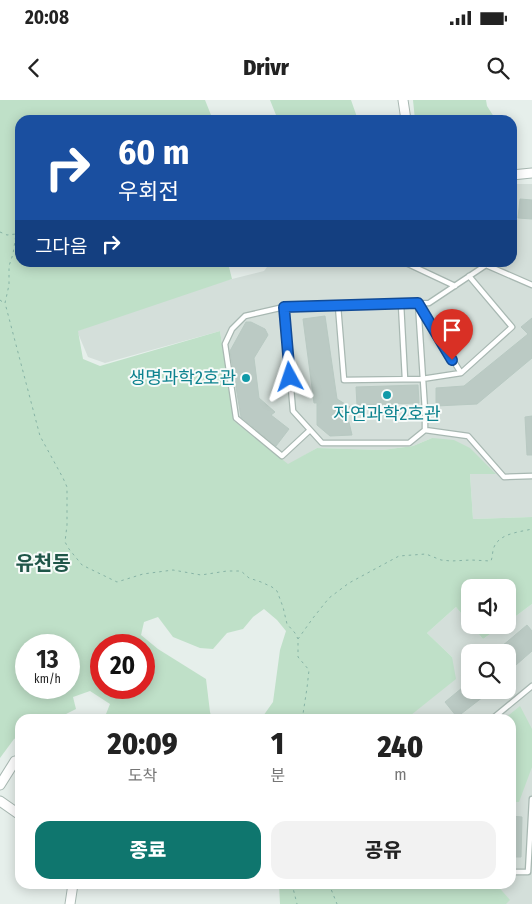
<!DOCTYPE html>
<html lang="ko">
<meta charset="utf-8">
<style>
:root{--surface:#fff;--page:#f2f2f2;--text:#222;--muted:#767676;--accent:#0f766e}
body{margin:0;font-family:"Fira Sans Condensed","Noto Sans KR",sans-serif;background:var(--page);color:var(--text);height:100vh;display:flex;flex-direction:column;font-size:19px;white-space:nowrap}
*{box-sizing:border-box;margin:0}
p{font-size:16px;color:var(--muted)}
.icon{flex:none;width:28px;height:28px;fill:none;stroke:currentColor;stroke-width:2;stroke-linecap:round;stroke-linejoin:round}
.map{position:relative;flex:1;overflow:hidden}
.drawer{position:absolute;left:15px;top:614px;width:501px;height:175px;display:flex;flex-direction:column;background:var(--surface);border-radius:15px;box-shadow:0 2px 12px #0003}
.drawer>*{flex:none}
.top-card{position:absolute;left:15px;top:15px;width:502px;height:152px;border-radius:15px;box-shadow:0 2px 12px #0003;background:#1a4fa0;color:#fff;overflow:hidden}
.buttons{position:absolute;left:461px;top:479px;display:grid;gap:10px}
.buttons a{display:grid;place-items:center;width:55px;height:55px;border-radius:10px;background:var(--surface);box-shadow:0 2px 12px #0003;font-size:25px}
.speed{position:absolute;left:15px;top:534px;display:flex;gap:10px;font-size:25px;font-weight:700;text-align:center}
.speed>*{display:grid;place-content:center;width:65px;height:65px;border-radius:50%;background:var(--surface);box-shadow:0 2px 12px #0003;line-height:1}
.speed small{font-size:12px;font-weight:400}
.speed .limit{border:8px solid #d22;background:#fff;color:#111}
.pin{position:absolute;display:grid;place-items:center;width:42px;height:42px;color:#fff;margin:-51px -21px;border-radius:50% 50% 50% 0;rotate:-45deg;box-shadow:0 0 5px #0007}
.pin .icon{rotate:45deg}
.me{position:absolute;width:55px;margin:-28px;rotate:355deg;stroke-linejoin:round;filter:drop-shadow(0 0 4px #0008)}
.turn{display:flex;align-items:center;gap:18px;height:105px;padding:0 20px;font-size:22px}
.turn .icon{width:65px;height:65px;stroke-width:2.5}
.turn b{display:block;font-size:35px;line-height:42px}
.then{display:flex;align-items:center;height:48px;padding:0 20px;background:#0003;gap:10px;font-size:19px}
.eta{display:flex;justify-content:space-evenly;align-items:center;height:85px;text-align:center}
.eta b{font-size:30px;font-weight:800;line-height:35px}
.button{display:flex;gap:10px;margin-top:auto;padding:10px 20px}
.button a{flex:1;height:58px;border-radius:15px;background:var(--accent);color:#fff;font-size:20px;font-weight:800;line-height:58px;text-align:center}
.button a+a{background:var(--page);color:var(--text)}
.status{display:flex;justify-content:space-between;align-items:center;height:35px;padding:0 25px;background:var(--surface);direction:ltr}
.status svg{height:14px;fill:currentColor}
header{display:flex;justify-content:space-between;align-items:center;height:65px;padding:0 20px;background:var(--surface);font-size:22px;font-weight:800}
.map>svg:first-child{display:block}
.built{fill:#d4dfda;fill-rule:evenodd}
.green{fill:#bfe0c8;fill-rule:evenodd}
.building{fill:#bbcac4;stroke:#b8c9c2}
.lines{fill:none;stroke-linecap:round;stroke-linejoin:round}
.lane-casing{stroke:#a8b8b2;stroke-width:7}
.street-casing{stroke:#a8b8b2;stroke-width:11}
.path{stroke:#86b3a5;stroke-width:1;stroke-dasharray:2.5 4;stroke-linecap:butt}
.lane{stroke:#fff;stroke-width:4.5}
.street{stroke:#fff;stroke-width:9}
.route-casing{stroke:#114b97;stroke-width:12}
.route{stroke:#1a73e8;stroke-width:9}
.culture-dot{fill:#0f9aa8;stroke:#f7fbf9;stroke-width:2}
.labels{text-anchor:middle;stroke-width:4;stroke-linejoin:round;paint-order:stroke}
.culture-label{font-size:18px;fill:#0d838f;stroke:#f7fbf9;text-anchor:end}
.quarter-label{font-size:20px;font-weight:bold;fill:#1f5548;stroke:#f7fbf9}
</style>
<div class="status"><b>20:08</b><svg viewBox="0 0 49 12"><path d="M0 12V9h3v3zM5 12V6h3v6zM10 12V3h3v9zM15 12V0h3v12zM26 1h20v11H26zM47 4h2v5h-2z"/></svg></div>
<header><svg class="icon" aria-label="back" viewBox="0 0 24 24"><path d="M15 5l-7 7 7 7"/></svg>Drivr<svg class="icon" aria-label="search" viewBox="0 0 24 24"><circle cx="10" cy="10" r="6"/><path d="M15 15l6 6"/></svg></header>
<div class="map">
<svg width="532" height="804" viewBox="0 0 532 804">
<rect width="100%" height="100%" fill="#e6efeb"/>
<path class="built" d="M513,84H532V417L473,419L470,374H495L432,338L413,346L382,350L317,348L288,365L234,321L220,231L105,263L88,257L77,231L192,189L264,171L270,163L512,162Z
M532,504V804H412L416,784H511V619H405L452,557L427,533L456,507L483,539L503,525H508V522ZM470,552H508V590H470Z"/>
<path class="green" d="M0,0H205L213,20H20V162L228,163L232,179L78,231L83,259L100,266L220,231L234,321L288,364L317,348L382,350L413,346L432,338L454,340L470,348L496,374H470L473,419L532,417V504L508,522V488H470V524L456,507L427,533L452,557L456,579L406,619H261L273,602L280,550L286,531L277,520L264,509L253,517L243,529L227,533L213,549L200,548L173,537L158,517L144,522L141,535L158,549L206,579L210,612L212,619H104L110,604L90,591L73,597L76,609L56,619H20V636L14,639L0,658ZM26,545H69V588H26ZM101,545H144V588H101Z
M270,0H351L358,20H278Z
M413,0H486L487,6L496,20H415Z
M471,525H503L483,539Z
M520,606L532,629V667L519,702H511V619H504Z
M279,784H496L510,800L506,804H280Z"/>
<path class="building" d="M520,99L532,100V119L518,118Z
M325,216L337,299L350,307L347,314L352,335L330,336L317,325V303H314L303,219Z
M532,218V258L477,304L436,306V288L464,286L528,234L521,227Z
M246,222H251L265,229L268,235L254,258L259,298L275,312L271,315L289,329L276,346L241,317L230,251Z
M418,285L419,303L357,305L356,287Z
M532,316V355H527L525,317Z
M527,525L532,531V551L508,572V552H495Z
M470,568V590H492L457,617L445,602L468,583L461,575Z
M511,716L522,717L521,757H511Z"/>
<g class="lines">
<g class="lane-casing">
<path id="lane" d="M404,162L455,186
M418,203L425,310V330L409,343H322L293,311L284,207L429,203L486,165L532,185
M401,204L405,279
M418,204L461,273
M338,206L344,280L422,279L461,273L512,227L469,176
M284,207L245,216L232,229L225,244L236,318L282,356L310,330
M425,330L468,336L504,377L532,376
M492,619L532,586
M511,772H528L532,699"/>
</g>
<g class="street-casing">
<path id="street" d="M403,0L406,20
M512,75L532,73
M0,685L15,661
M0,701L20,715
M70,804L73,784"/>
</g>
<path class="path" d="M0,132L7,135L16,134L13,154L9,166V185L5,203L40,336L63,378L67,387V425L65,442L69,449L82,465L117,482L143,474L173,470L201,475L227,471H241L249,478L261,482L272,487L277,491L283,507L287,524L295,533L298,539
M0,200L4,203
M304,619L303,614L307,588L309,570L298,557V539L313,518L329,498L349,483L399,456L426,454L441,460L451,461L471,460L491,461C493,456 492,450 495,445C502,433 520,432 532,429
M294,784L293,788L297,804
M329,784L337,804"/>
<use href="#lane" class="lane"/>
<use href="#street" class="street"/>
</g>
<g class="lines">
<g class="route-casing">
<path id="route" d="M290,277L284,207L418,203L452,260"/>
</g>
<use href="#route" class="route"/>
</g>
<g class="culture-dot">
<circle cx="246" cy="278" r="5"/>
<circle cx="387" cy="295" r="5"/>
</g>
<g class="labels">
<g class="culture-label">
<text x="236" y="284">생명과학2호관</text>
<text x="387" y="320" text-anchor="middle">자연과학2호관</text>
</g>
<g class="quarter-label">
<text x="43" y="470">유천동</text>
</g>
</g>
</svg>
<div class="buttons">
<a><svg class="icon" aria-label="sound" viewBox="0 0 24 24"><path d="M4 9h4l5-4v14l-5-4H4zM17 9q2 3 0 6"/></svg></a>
<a><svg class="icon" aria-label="search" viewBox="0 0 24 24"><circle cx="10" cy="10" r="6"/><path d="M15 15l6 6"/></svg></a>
</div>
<div class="speed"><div>13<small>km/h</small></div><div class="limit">20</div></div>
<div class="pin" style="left:452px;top:260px;background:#d93025"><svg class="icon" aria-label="arrive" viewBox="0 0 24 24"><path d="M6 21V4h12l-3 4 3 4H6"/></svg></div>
<svg class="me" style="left:290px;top:277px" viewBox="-20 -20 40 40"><path d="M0-17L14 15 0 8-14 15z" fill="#1a73e8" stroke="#fff" stroke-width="4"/></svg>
<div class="top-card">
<div class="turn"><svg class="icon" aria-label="right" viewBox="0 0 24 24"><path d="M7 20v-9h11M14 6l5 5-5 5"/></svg><div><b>60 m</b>우회전</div></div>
<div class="then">그다음<svg class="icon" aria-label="right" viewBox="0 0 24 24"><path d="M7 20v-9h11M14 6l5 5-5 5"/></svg></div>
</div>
<section class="drawer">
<div class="eta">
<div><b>20:09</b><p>도착</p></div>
<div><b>1</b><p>분</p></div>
<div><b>240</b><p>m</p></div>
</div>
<div class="button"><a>종료</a><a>공유</a></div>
</section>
</div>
